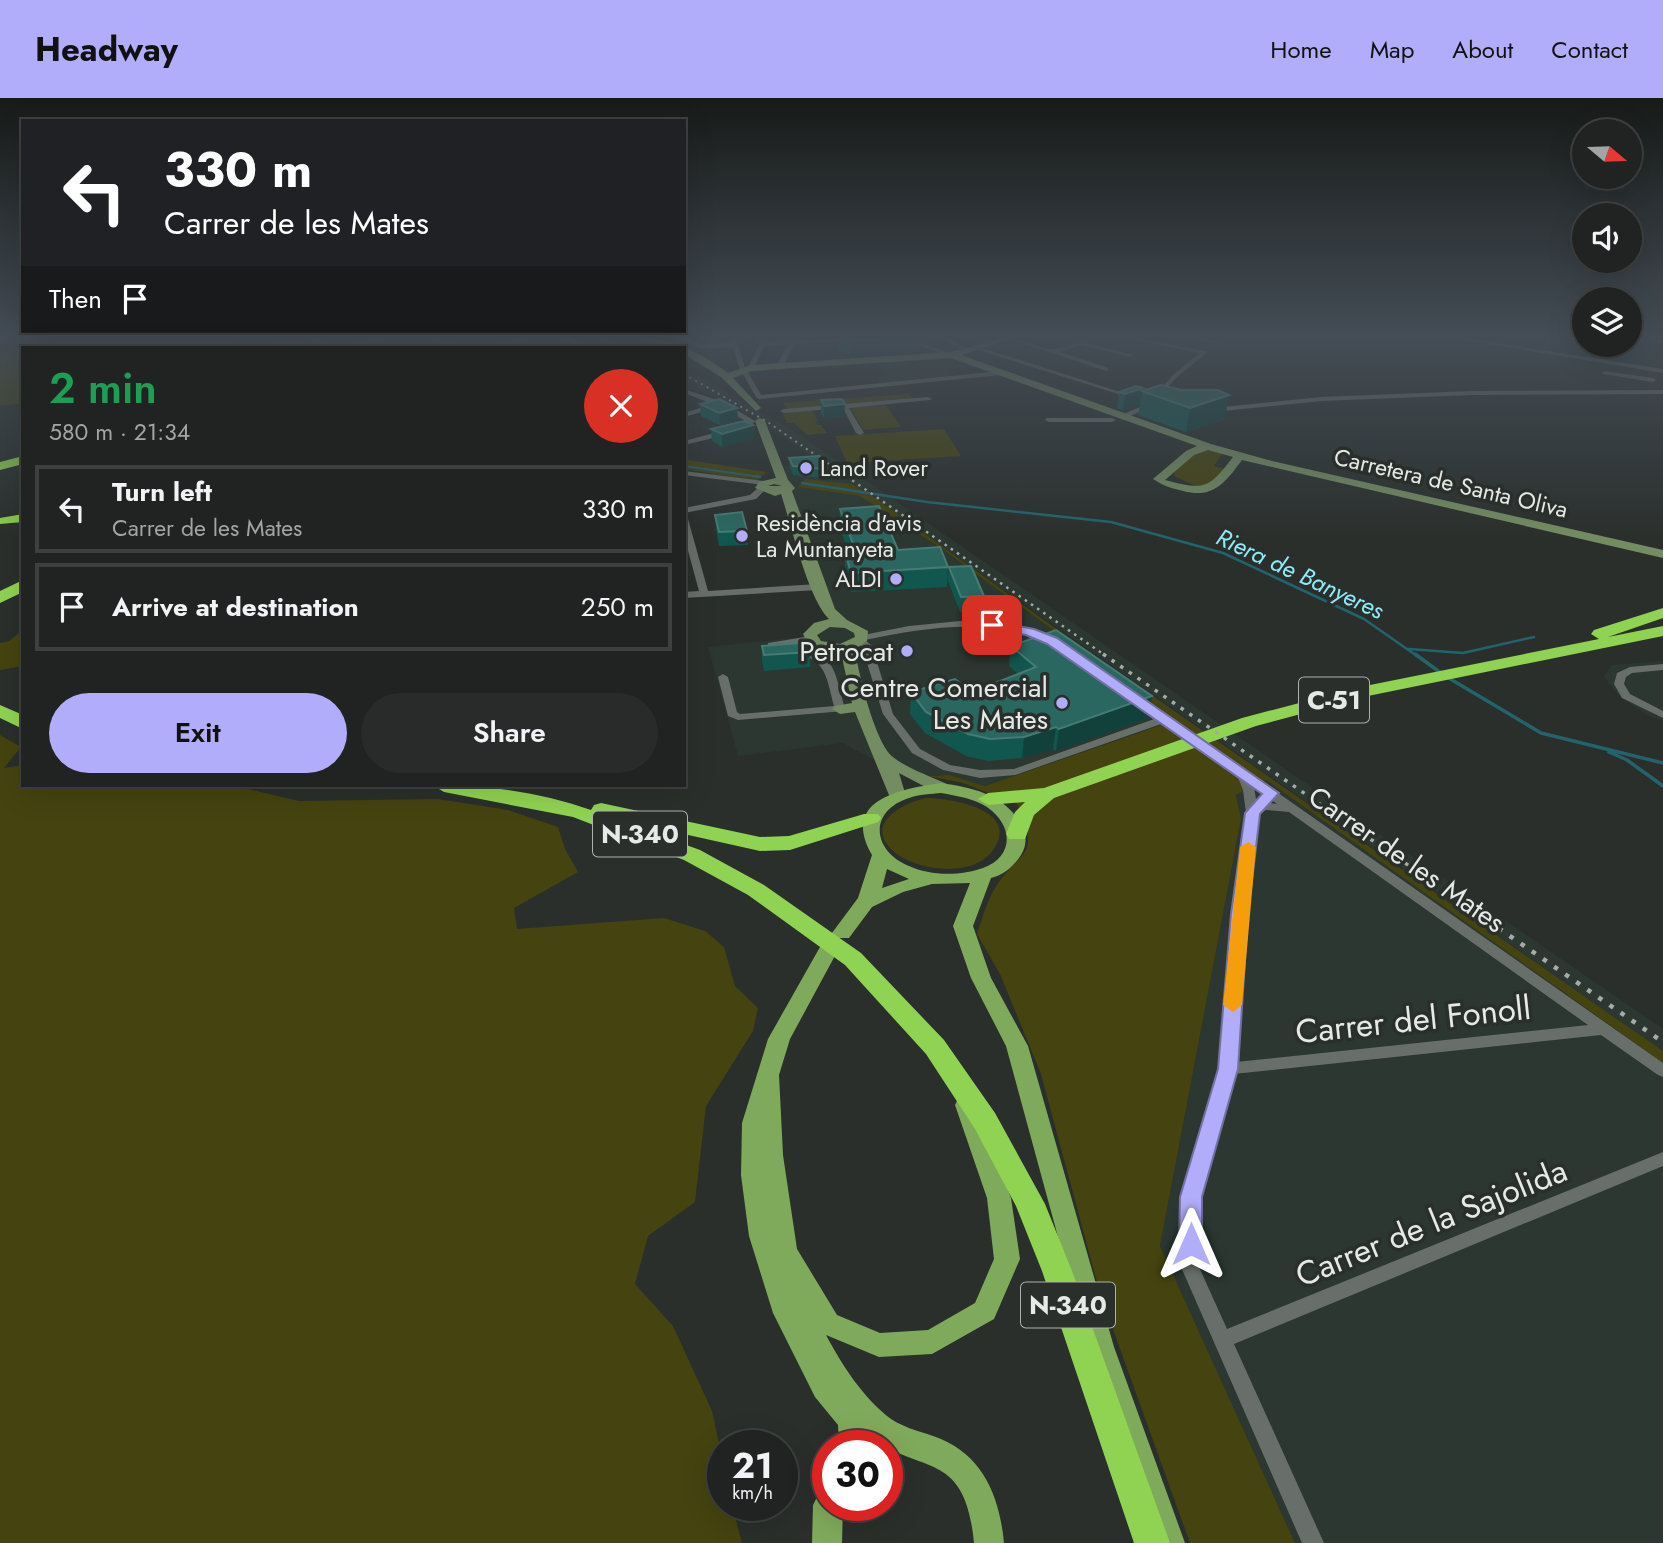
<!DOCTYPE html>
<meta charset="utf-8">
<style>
:root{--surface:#202321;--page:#282b2a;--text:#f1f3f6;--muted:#a2a4a5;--line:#3d403f;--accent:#b2adfa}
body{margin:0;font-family:Jost,sans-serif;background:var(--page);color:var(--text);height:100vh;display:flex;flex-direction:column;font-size:26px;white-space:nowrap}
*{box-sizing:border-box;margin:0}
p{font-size:23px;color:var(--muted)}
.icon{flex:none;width:38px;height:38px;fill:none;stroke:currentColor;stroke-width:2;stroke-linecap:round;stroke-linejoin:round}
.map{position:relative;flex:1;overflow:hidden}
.details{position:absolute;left:21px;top:248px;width:665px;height:441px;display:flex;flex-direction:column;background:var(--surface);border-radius:0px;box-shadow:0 7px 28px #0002,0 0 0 2px var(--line)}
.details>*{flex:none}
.hud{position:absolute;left:21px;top:21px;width:665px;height:214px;border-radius:0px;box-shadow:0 7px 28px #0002,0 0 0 2px var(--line);background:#202124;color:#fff;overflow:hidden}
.needle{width:46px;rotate:109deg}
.buttons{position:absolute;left:1572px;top:21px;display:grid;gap:14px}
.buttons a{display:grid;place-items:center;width:70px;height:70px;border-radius:50%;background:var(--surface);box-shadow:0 7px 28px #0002,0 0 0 2px var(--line);font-size:35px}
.speed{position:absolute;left:707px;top:1332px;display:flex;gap:14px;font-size:35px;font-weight:700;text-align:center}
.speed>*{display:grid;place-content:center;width:91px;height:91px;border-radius:50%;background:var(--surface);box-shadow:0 7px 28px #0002,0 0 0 2px var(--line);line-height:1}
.speed small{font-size:18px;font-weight:400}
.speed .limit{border:10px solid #d22;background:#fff;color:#111}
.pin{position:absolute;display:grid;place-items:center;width:60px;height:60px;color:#fff;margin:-30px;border-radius:14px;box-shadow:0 4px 10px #0006}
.me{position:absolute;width:77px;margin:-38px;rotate:0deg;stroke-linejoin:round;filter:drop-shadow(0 0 5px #0008)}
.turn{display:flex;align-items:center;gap:24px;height:147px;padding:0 28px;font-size:32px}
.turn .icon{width:91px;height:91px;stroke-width:2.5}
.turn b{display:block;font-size:49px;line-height:60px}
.then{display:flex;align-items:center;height:66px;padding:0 28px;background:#0003;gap:14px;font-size:26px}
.round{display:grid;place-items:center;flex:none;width:74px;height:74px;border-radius:37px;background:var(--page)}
.head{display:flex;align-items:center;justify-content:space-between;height:119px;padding:0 28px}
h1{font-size:42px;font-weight:600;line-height:52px;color:#1e9e55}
.button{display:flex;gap:14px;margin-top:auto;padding:14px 28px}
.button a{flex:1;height:80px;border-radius:42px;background:var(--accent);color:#111;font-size:28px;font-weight:600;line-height:80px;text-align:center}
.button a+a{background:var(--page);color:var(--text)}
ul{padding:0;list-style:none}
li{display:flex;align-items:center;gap:21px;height:88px;margin:0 14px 10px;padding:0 14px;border:4px solid var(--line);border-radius:0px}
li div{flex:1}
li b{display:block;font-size:26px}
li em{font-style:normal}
header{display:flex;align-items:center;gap:42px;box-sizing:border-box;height:98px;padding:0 35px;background:var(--accent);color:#111}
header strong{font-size:33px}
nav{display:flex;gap:38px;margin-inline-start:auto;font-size:24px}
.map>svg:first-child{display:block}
.built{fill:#2b3730}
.green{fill:#45430f}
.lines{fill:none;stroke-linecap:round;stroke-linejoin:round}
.stream-far2{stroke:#23636d;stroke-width:2}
.stream-far1{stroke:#23636d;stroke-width:2.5}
.stream{stroke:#23636d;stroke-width:3.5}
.street{fill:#686e6a;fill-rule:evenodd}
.secondary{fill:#748c62;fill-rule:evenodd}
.primary{fill:#80aa5b;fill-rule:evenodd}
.highway{fill:#90d251;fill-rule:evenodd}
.rail-far3{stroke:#a6aaa8;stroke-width:2;stroke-dasharray:2 4.5;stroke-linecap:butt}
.rail-far2{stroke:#a6aaa8;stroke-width:2.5;stroke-dasharray:2.5 5;stroke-linecap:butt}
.rail-far1{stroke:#a6aaa8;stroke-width:3.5;stroke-dasharray:3.5 7;stroke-linecap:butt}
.rail{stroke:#a6aaa8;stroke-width:4.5;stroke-dasharray:4.5 9;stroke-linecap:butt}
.wall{fill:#12574f}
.shaded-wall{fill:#12403a}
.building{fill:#296760;stroke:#467b75;stroke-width:2}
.route{fill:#b2adfa;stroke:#7470a2;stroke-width:2}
.slow{fill:#f59e0b}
.poi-dot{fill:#b2adfa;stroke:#2a2f2c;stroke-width:2.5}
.labels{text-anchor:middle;stroke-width:7;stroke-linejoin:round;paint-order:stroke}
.far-poi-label{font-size:23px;fill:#e5e9e7;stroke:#2a2f2c;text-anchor:start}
.far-street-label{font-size:23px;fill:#e5e9e7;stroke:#2a2f2c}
.far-water-label{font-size:24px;font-style:italic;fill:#8feaf9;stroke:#2a2f2c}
.shield{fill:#2a2f2c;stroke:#adb1af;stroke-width:2}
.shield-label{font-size:26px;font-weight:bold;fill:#e5e9e7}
.poi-label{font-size:28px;fill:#e5e9e7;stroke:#2a2f2c;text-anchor:end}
.street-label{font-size:28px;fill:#e5e9e7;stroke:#2a2f2c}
.near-street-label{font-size:33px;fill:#e5e9e7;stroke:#2a2f2c}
</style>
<header>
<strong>Headway</strong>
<nav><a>Home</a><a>Map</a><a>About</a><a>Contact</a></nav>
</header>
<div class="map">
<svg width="1663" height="1445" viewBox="0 0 1663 1445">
<rect width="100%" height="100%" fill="#2a2f2c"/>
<path class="built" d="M952,257L977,269L948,271L957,279L881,286L875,279L885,277L877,265Z
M684,273L703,280L806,341L1663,931V953L852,386L799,389L859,398L866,402L942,451L1176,622L985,688L950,677L904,679L843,645L738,658L708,549L802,539L834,518L790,401L784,368L822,365L754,319L721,301L684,289Z
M1663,563V623L1648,618L1618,597L1604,579L1611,567Z
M1266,682L1663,965V1445H1295L1160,1148L1241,721L1236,697Z"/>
<path class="green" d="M245,240L224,250H23V305L0,308V241L3,240Z
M265,240H309L324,250H274Z
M909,296L914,301L788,312L783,305Z
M886,307L901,329L863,332L850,309Z
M812,312L818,323H815L817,327H821L827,335L807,337L794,325H787L782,314Z
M944,331L961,358L847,365L835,338Z
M1207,351L1222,356L1214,368L1225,371L1213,388L1198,389L1174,378L1175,371L1197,354Z
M684,362H688L767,374L756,383L684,371Z
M805,381L852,386L875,400L1051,527L1663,953V965L1266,682L1236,697L1241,721L1160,1148L1295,1445H1190L1100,1195L1041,976L1000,876L977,836C982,821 987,803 995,790C1021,749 1042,761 1017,706L963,685L928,678L950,677L985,688L1176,622L942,451L866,402L859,398L798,389Z
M23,532V568L0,572V545L9,543Z
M0,637L21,649L4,670L23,667V688H234L299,703L438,701L508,712L558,729L565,751L578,774L514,810L517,831L664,820L705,833L724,849L735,888L758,910L753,933L706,1008L695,1104L648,1138L635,1186L673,1228L712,1313L723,1363V1407H732L742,1445H0Z
M926,700C950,700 1018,711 995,749C978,780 921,774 897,756C861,729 899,706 926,700Z"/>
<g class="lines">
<path class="stream-far2" d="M274,240L282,250
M684,368L760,379"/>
<path class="stream-far1" d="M756,378L760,379
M802,385L927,404L1111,424L1223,455L1364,521L1417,558
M1409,551L1463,555L1534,539"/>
<path class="stream" d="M1415,556L1441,575
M1447,579L1541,635L1663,665
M1609,654L1627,662L1663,688"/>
<path class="street" d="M309,240H316L329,250H322Z
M375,240H386L345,250H335Z
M429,240H437L460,250H452Z
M520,240H529L497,250H488Z
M562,240H570L590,250H582Z
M677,240H685L702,246L731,245L730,240H736L745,269L761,297L1001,273L1004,275L1001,277L759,301L756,299L739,269L733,249L701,250Z
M754,240H760L764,244L790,242L791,240H797L796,242L864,240L861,242L794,246L783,268L780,270L777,268L788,246L764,248L754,270L751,272L748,270L759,246Z
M898,240H907L955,257L950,258Z
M940,240H948L970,252L965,253Z
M1007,240C1023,240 1041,253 1055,251C1070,250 1083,240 1098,240L1087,245L1133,257L1130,259L1081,247L1060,254L1108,270L1109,271L1106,273Z
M1127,240H1139L1208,254L1177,279L1157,301L1154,299L1173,277L1200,255Z
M1189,240H1203L1220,244L1217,246Z
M1452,240H1466L1663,271V275Z
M975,249H979L1136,299L1131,300L975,251Z
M1605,273L1653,280L1656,282L1653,284L1603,276L1602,275Z
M684,291L723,304L755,323L747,332L684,347V343L741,328L746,323L719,309L684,319V315L713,306L684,295Z
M1663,292V296L1472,297L1321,303L1213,314L1209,312L1213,310L1321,299L1472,293Z
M928,299L932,301L930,302L849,310L864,335L860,337L856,335L843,310L784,315L780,313L784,311Z
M1150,305L1157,307L1125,320L1118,318Z
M1046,320H1112L1116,322L1112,324H1049L1045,322Z
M684,373L765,383L769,385L765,387L684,377Z
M759,389L766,391L756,401L684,415V410L750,397Z
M684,419L688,421L708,493L818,486L823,489L818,492L684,500V494L699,493L684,438Z
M960,523C991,524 1033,524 1059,544L1054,547C1040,543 1027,537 1012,533C964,523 913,532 865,542L872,548L893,616L920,651L950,667L980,672L1014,671L1157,620L1134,602L1135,600H1143L1663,965V979L1658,977L1601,937L1234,976L1199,1099V1169L1227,1231L1663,1054V1068L1234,1246L1324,1445H1302L1181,1169L1183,1099L1220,971L1233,816L1246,715L1243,692L1237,677L1164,625L1015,677L980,680L943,672L912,655L883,616L862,549L855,543L858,538L909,528ZM1254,689L1277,706L1264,704L1257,707ZM1266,712L1289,714L1588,927L1236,964L1247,816L1258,717Z
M811,538L816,541L815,543L778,550C832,549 833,563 845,611L844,613L738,622L728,618L718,579L723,576L728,579L737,614L740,616L834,608C826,578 826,557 789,556C781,556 774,557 768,553V545Z
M1663,566V572L1632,575L1626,579L1624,586L1630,596L1663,613V620L1622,600L1614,586L1617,575L1630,569Z"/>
<path class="secondary" d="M639,240C673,240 701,255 728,275L751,267L951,254L1001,240H1014L961,257L1211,346L1272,363L1663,452V460L1242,362C1225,385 1213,401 1183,393C1170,390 1162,387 1153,381L1186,353L1197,348L951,260L752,273L733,280L761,310L756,313L721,279L684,256V250H671ZM1208,352L1233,359C1208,392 1204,392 1165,382L1194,357Z
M760,320L765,323L788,382L795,390L792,393L835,511L847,522L868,533L867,543L855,551C858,574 875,645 893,659C908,671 930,678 947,686L949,690L947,694H935L899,675L906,698L903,702H891L855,614L840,616L832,611L835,608L852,605L841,555L810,549L803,536L814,525L829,521C808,501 791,426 781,396L775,398L755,390L759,384L776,380L755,323ZM774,386L782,388H768ZM830,529L845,530L854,535L855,539L840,546L821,543L817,537Z"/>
<path class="primary" d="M941,685C973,690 1004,696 1021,726C1027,737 1027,747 1021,757C1014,768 1004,777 991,780L973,828L991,880L1028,948L1114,1249L1185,1445H1155L1088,1249L1006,948L971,880L953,828L970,785L932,786L903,794L872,809L849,840H835L832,835L858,800L872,757C840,702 900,691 941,685ZM941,695C957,698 973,700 987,709C1013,727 1015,758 983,770C961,778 930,778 909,768C872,753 868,713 909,700C919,696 931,696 941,695ZM887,771L909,781L882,790Z
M827,847L834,849L837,854L790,941L779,977L783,1057L797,1151L837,1217L880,1235L928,1232L975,1205L994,1161L987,1100L955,1007L958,1001L966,998L974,1001L1011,1100L1020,1161L994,1221L932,1256L879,1259L826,1237C842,1267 863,1300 891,1321C906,1331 924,1334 941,1341C984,1359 1000,1401 1004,1445H974C965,1349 920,1379 867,1336V1348H839L838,1327L815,1299L773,1215L749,1138L741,1077L742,1025L768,941L820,849Z
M828,1392V1407H843L842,1445H812L813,1407L818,1397Z"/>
<path class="highway" d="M23,358V366L0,372V364Z
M23,416V424L0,426V420Z
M23,482V494L0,505V493Z
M1663,510V520L1608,539L1663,528V538L1368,598L1256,628L1054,700L1034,717L1025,741H1009L1006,736L1015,714L1025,704L988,707L978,701L988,695L1044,690L1242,620L1360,589L1599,541L1591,536L1594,532Z
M0,607L23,617V631L0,620Z
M434,688C486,686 542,695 591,712L594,707L601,705L760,739L789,738L864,716H878L881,720L878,724L790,752L760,753L612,720L700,752L764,787L861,855L944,942L995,1015L1045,1106L1072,1173L1170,1445H1134L1042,1173L1016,1108L975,1031L926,956L845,867L748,797L684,762L573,719L444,694Z"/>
<path class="rail-far3" d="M601,240L627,250
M1653,240L1663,245
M684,276L769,325L849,380"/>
<path class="rail-far2" d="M846,378L1106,558"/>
<path class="rail-far1" d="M1103,556L1434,785"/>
<path class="rail" d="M1432,784L1663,944"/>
</g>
<path class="wall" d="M838,240H919L918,253L850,258L838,251Z
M1143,290L1142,293L1225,321L1186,334L1138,317L1140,306L1123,312L1117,310L1119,294Z
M821,302L844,319L824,320L821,315Z
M700,306L737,310L738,323L720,327L701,318Z
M711,331L754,340L722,349L712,343Z
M789,360L824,371V380L793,377L790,368Z
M840,411L898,452L948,469L947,489L851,494L845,473V454H849L839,429Z
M715,417L747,433L748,447L719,448L716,431Z
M949,469L984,498L983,512L960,514L948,483Z
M762,548L810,554V569L764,573L762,563Z
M1011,548L1148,620L1056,653L1053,651L1022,660L988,663L966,658L925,635L910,616L911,594H972L1018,576L1009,568Z"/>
<path class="shaded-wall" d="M899,240H919L918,253L850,258V243Z
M1143,290L1140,306L1123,312L1125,296Z
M1229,297L1225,321L1186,334L1190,310Z
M845,306L844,319L824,320V308Z
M737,310L738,323L720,327L719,315Z
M753,327L754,340L722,349V336Z
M1152,598L1148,620L1056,653L1059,631Z
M1056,629L1053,651L1022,660L1024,639Z"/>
<path class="building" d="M844,240H899L850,243Z
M1161,287L1181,292H1218L1229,297L1190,310L1142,293Z
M1136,288L1143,290L1125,296L1119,294Z
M719,301L737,310L719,315L700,306Z
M842,301L845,306L824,308L821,302Z
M744,323L753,327L722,336L711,331Z
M820,358L824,371L793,368L789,360Z
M879,408L898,452L940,449L948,469L851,475L845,454H856L840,411Z
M742,414L747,433L719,434L715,417Z
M971,468L984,498L961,499L949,469Z
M1056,532L1152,598L1059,631L1056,629L1024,639L990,641L968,636L926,614L911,594L955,581L972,594L1036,569L1011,548Z
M801,545L808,547L810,554L764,557L762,548Z"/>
<linearGradient id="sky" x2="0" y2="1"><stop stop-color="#171a18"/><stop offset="0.54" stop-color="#444d56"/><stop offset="1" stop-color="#444d56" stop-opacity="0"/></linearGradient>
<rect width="1663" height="442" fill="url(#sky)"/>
<path class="route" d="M992,523L1034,531L1057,540L1279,695L1260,716L1248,816L1238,971L1202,1099V1146L1199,1153L1191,1156L1182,1153L1179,1146L1180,1099L1218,971L1231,816L1245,715L1262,696L1047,546L1026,537L987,530V524Z"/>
<path class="slow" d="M1248,744L1256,749L1242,907L1233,914L1223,907L1240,749Z"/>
<g class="poi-dot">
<circle cx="806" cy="370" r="7"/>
<circle cx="742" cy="438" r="7"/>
<circle cx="896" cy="481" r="7"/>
<circle cx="907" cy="553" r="7"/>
<circle cx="1062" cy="605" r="7"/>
</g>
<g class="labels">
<g class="far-poi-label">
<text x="820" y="378">Land Rover</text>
<text x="756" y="433">Residència d'avis<tspan x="756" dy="26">La Muntanyeta</tspan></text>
<text x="882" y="489" text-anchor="end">ALDI</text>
</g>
<g class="far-street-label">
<text transform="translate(1451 385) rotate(13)" y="8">Carretera de Santa Oliva</text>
</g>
<g class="far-water-label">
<text transform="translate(1300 476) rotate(25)" y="8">Riera de Banyeres</text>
</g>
<g class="shield">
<rect x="1299" y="579.5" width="70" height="45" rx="5"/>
<rect x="593" y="713.5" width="94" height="45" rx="5"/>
<rect x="1021" y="1184.5" width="94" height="45" rx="5"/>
</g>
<g class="shield-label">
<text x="1334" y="611">C-51</text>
<text x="640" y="745">N-340</text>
<text x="1068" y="1216">N-340</text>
</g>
<g class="poi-label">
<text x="893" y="563">Petrocat</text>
<text x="1048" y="599">Centre Comercial<tspan x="1048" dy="32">Les Mates</tspan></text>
</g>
<g class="street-label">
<text transform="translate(1407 761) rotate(35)" y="10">Carrer de les Mates</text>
</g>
<g class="near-street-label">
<text transform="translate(1413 921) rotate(-6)" y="12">Carrer del Fonoll</text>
<text transform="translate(1431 1124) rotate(-22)" y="12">Carrer de la Sajolida</text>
</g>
</g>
</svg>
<div class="buttons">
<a><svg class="needle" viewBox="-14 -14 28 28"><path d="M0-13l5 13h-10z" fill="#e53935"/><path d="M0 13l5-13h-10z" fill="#a2a4a5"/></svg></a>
<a><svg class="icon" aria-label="sound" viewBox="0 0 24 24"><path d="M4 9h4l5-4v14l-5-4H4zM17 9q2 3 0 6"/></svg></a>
<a><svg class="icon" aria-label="layers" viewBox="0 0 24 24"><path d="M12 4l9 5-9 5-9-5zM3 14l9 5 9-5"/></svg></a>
</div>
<div class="speed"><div>21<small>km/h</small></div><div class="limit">30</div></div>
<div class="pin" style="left:992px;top:527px;background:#d93025"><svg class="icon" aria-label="arrive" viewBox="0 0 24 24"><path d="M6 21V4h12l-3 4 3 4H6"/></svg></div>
<svg class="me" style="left:1191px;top:1146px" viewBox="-20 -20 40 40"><path d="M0-17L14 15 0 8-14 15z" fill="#b2adfa" stroke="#fff" stroke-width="4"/></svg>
<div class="hud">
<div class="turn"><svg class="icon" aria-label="left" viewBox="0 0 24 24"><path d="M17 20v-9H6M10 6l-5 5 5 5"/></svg><div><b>330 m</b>Carrer de les Mates</div></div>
<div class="then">Then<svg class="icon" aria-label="arrive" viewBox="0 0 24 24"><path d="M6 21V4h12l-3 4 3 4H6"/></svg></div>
</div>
<section class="details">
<div class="head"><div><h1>2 min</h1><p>580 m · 21:34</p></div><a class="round" style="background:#d93025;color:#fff"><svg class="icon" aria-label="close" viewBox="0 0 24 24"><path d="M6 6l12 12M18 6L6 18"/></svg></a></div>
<ul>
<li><svg class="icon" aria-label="left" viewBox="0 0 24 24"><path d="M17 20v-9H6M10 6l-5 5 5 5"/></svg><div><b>Turn left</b><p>Carrer de les Mates</p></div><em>330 m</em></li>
<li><svg class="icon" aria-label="arrive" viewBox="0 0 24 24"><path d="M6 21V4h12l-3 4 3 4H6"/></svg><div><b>Arrive at destination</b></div><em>250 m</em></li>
</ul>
<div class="button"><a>Exit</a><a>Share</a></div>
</section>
</div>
